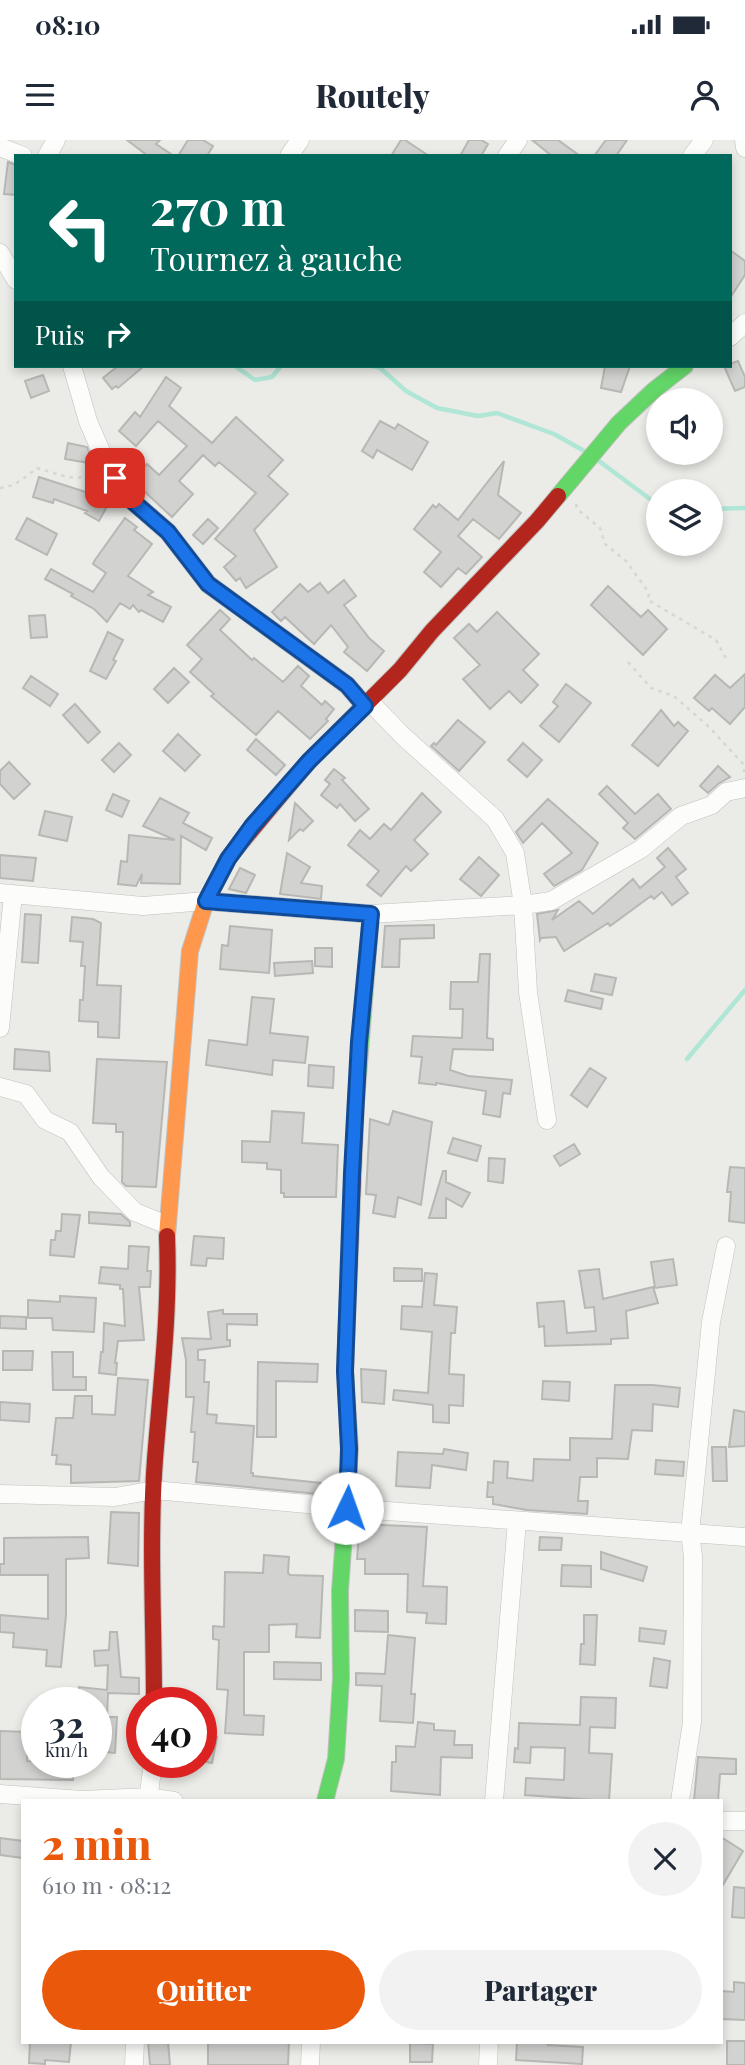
<!DOCTYPE html>
<html lang="fr">
<meta charset="utf-8">
<style>
:root{--surface:#fff;--page:#f2f2f3;--text:#1f2937;--muted:#747a83;--accent:#ea580c}
body{margin:0;font-family:"Playfair Display",serif;background:var(--page);color:var(--text);height:100vh;display:flex;flex-direction:column;font-size:26px;white-space:nowrap}
*{box-sizing:border-box;margin:0}
p{font-size:23px;color:var(--muted)}
.icon{flex:none;width:38px;height:38px;fill:none;stroke:currentColor;stroke-width:2;stroke-linecap:round;stroke-linejoin:round}
.map{position:relative;flex:1;overflow:hidden}
.panel{position:absolute;left:21px;top:1659px;width:702px;height:245px;display:flex;flex-direction:column;background:var(--surface);border-radius:0px;box-shadow:0 4px 10px #0003}
.panel>*{flex:none}
.banner{position:absolute;left:14px;top:14px;width:718px;height:214px;border-radius:0px;box-shadow:0 4px 10px #0003;background:#00695c;color:#fff;overflow:hidden}
.buttons{position:absolute;left:646px;top:248px;display:grid;gap:14px}
.buttons a{display:grid;place-items:center;width:77px;height:77px;border-radius:50%;background:var(--surface);box-shadow:0 4px 10px #0003;font-size:35px}
.speed{position:absolute;left:21px;top:1547px;display:flex;gap:14px;font-size:35px;font-weight:700;text-align:center}
.speed>*{display:grid;place-content:center;width:91px;height:91px;border-radius:50%;background:var(--surface);box-shadow:0 4px 10px #0003;line-height:1}
.speed small{font-size:18px;font-weight:400}
.speed .limit{border:10px solid #d22;background:#fff;color:#111}
.pin{position:absolute;display:grid;place-items:center;width:60px;height:60px;color:#fff;margin:-30px;border-radius:14px;box-shadow:0 4px 10px #0006}
.me{position:absolute;width:77px;margin:-38px;rotate:3deg;stroke-linejoin:round;filter:drop-shadow(0 0 5px #0008)}
.turn{display:flex;align-items:center;gap:24px;height:147px;padding:0 21px;font-size:32px}
.turn .icon{width:91px;height:91px;stroke-width:2.5}
.turn b{display:block;font-size:49px;line-height:60px}
.then{display:flex;align-items:center;height:66px;padding:0 21px;background:#0003;gap:14px;font-size:26px}
.round{display:grid;place-items:center;flex:none;width:74px;height:74px;border-radius:37px;background:var(--page)}
.overview{display:flex;align-items:center;justify-content:space-between;height:119px;padding:0 21px}
h1{font-size:42px;font-weight:800;line-height:52px;color:var(--accent)}
.button{display:flex;gap:14px;margin-top:auto;padding:14px 21px}
.button a{flex:1;height:80px;border-radius:42px;background:var(--accent);color:#fff;font-size:28px;font-weight:800;line-height:80px;text-align:center}
.button a+a{background:var(--page);color:var(--text)}
.status{display:flex;justify-content:space-between;align-items:center;height:49px;padding:0 35px;background:var(--surface);direction:ltr}
.status svg{height:19px;fill:currentColor}
header{display:flex;justify-content:space-between;align-items:center;height:91px;padding:0 21px;background:var(--surface);font-size:32px;font-weight:800}
.map>svg:first-child{display:block}
.lines{fill:none;stroke-linecap:round;stroke-linejoin:round}
.stream{stroke:#b0e6d6;stroke-width:4.5}
.building{fill:#d2d3d0;stroke:#b7b7b4;stroke-width:2}
.street-casing{stroke:#c0c0be;stroke-width:19}
.fast-casing{stroke:#c0c0be;stroke-width:18}
.slow-casing{stroke:#c0c0be;stroke-width:18}
.jam-casing{stroke:#c0c0be;stroke-width:18}
.path{stroke:#d6d6d5;stroke-width:2.5;stroke-dasharray:3.5 5;stroke-linecap:butt}
.street{stroke:#fcfcfb;stroke-width:18}
.fast{stroke:#63d668;stroke-width:16}
.slow{stroke:#ff974d;stroke-width:16}
.jam{stroke:#b3261e;stroke-width:16}
.route-casing{stroke:#114b97;stroke-width:18}
.route{stroke:#1a73e8;stroke-width:12}
</style>
<div class="status"><b>08:10</b><svg viewBox="0 0 49 12"><path d="M0 12V9h3v3zM5 12V6h3v6zM10 12V3h3v9zM15 12V0h3v12zM26 1h20v11H26zM47 4h2v5h-2z"/></svg></div>
<header><svg class="icon" aria-label="menu" viewBox="0 0 24 24"><path d="M4 6h16M4 12h16M4 18h16"/></svg>Routely<svg class="icon" aria-label="person" viewBox="0 0 24 24"><circle cx="12" cy="8" r="4"/><path d="M4 21q1-7 8-7t8 7"/></svg></header>
<div class="map">
<svg width="745" height="1925" viewBox="0 0 745 1925">
<rect width="100%" height="100%" fill="#ebebe7"/>
<g class="lines">
<path class="stream" d="M235,226L255,240L272,237L281,226
M372,226L379,227L406,251L437,268L478,276L497,273L554,294L586,312
M599,321L658,365
M710,369L745,368
M687,919L745,850"/>
</g>
<path class="building" d="M127,0H160L156,4L174,16H148Z
M188,0H203L213,6L207,16H178Z
M401,0H405L429,16H391Z
M469,0H481L488,4L481,16H460Z
M532,0H558L580,16H552Z
M606,0H627L616,16H594Z
M8,22L16,25V55L4,54Z
M730,110L745,121V135L730,158Z
M738,221L745,237V247L735,251L724,226Z
M118,226H144L118,248L116,246L112,249L103,238Z
M605,226H630L621,252L601,248Z
M43,235L49,251L31,258L25,241Z
M166,237L181,248L169,266L212,303L236,277L283,320L268,336L288,354L254,390L277,427L246,448L240,438L236,441L224,427L236,416L215,399L256,353L219,322L215,326L203,315L179,341L193,354L172,377L132,340L147,324L159,335L187,306L158,281L136,306L119,291L135,272L140,277Z
M380,281L395,289L398,284L428,302L412,330L377,310L373,318L362,311Z
M68,303L87,307L90,315L89,323L65,319Z
M504,321L498,355L521,373L499,399L473,379L458,396L482,417L466,434L458,428L441,447L424,432L441,412L414,389L433,365L436,368L439,364L458,380Z
M39,337L95,355L97,351L111,359L99,381L85,373L87,371L54,359L53,363L33,357Z
M27,378L57,394L47,415L16,399Z
M125,378L137,387L134,390L152,404L128,436L153,452L148,455L171,467L163,482L141,470L139,472L133,465L130,469L120,463L107,482L94,469L71,456L73,454L45,439L51,429L93,452L106,433L93,424L95,420Z
M208,379L218,388L203,404L193,395Z
M344,440L356,456L344,465L369,498L384,511L367,531L344,512L348,507L331,485L314,504L285,477L281,481L272,472L300,444L308,452L320,443L328,453Z
M608,446L641,477L648,470L667,489L643,515L591,465Z
M220,470L230,479L220,490L252,520L254,518L283,542L298,526L309,536L301,546L322,565L325,561L334,569L326,579L328,581L310,599L278,571L256,595L211,556L214,554L190,532L202,519L187,505Z
M497,472L539,514L523,530L538,545L521,563L509,551L490,569L463,539L480,525L454,498L469,484L477,492Z
M45,475L47,497L31,498L29,476Z
M108,492L123,500L113,520L116,521L106,539L90,531Z
M174,528L189,542L168,563L154,549Z
M745,534V567L730,584L712,568L709,571L694,558L715,535L730,548Z
M31,536L58,554L50,566L23,548Z
M566,544L591,563L559,602L540,586L558,566L553,562Z
M75,564L100,592L88,603L63,575Z
M661,570L674,586L678,582L688,591L658,626L632,605Z
M458,580L485,602L459,631L431,606L434,603L436,605Z
M178,594L200,615L185,631L163,611Z
M256,599L285,625L276,635L247,610Z
M119,603L131,615L114,632L102,620Z
M523,603L542,620L527,637L508,620Z
M9,622L30,644L14,659L0,644V631Z
M718,626L730,637L718,644L708,653L700,646Z
M334,629L345,638L342,640L369,669L355,681L340,664L337,668L321,655L330,644L325,640Z
M607,646L635,674L658,654L671,669L635,699L623,688L628,683L599,654Z
M422,653L441,672L414,700L428,714L411,731L406,726L381,756L367,745L379,731L348,705L360,690L370,699L384,684L391,690Z
M113,654L129,661L122,677L106,670Z
M160,658L189,673L183,683L212,698L206,710L181,696L180,744L141,743L142,734L136,746L118,744L121,721L127,722L129,695L175,700L143,686Z
M548,659L598,703L582,730L554,746L544,734L572,713L542,683L523,703L516,692Z
M295,663L313,681L303,691L300,689L289,700Z
M45,671L72,677L67,701L39,695Z
M668,708L686,729L676,737L688,753L672,765L662,752L654,759L651,756L610,786L608,783L564,811L556,797L541,798L540,800L537,774L558,770L552,780L579,761L593,774L633,739L640,748L665,727L657,718Z
M287,713L310,727L301,743L322,746L321,759L280,754Z
M0,715L36,718L33,741L0,738Z
M479,717L499,735L481,756L460,739Z
M240,728L255,735L246,753L229,749Z
M25,774L41,775L38,823L22,822Z
M72,777L93,779L101,783L97,845L121,846L119,898L98,897V882L79,881L80,860H83L85,826H81L83,802L70,801Z
M434,785V798L400,799L399,827H382L385,786Z
M230,786L272,790L269,833L220,829L222,805L228,806Z
M315,808H332V827L315,826Z
M480,814H490L487,898L493,899V910L453,909L450,930L468,936L512,940L510,954L503,953L500,977L483,974L486,951L436,943V945L419,943L422,917L411,916L413,896L462,898L463,869H450L451,842H478Z
M312,821L313,833L275,836L274,823Z
M595,834L616,838L612,855L591,851Z
M568,850L603,859L601,869L565,861Z
M252,857L274,859L270,893L308,897L305,923L273,920L272,935L206,925L209,900L247,905Z
M15,909L49,912L50,931L14,929Z
M97,919L167,922L156,1047L126,1046L122,1042L123,992H116V984L93,983Z
M309,925L334,927L333,948L308,946Z
M590,928L606,938L587,967L571,955Z
M272,971L304,973L302,1003L338,1005L336,1057H284V1053H281V1030L267,1029V1023L242,1022V1001L270,1002Z
M393,971L432,982L421,1065L398,1057L395,1077L373,1073L376,1055L366,1054L370,979L389,985Z
M453,998L481,1006L477,1021L448,1013Z
M574,1004L580,1014L560,1026L554,1016Z
M489,1018L505,1019L503,1043L488,1041Z
M730,1027L745,1028V1083L729,1081L731,1052H727Z
M443,1031H446V1042L470,1053L462,1067L446,1058V1078H429Z
M89,1072L121,1074L130,1082V1086L89,1083Z
M62,1074L80,1075L74,1117L50,1115L51,1100H55L56,1091H61Z
M194,1096L224,1098L223,1119L207,1118L206,1126L191,1125Z
M129,1106L149,1107L147,1131H151L150,1147H139L144,1200L118,1201L115,1223H117L116,1235L99,1233L101,1212H103L104,1183L125,1186L123,1149H120V1145L99,1143L101,1127L128,1129Z
M673,1119L677,1145L655,1148L651,1122Z
M394,1128L422,1129V1141H394Z
M599,1129L603,1159L653,1147L658,1163L626,1171L628,1198L611,1199V1204L545,1206L544,1186L539,1187L537,1163L564,1161L567,1193L596,1191L594,1167L585,1168L579,1131Z
M425,1133L437,1134L434,1165L457,1167L455,1193H451L449,1234L464,1235L463,1266L449,1265V1283L433,1282V1265L393,1260L394,1250L428,1253L432,1192L401,1189L402,1166L422,1167Z
M60,1156L96,1158L94,1192L53,1190L52,1178H28V1160L60,1162Z
M223,1170V1174H257V1185L227,1184V1200H230V1206L198,1210V1220H205L204,1242H209L207,1274L217,1275L216,1283L254,1286L251,1333H253V1336L321,1343L319,1354L196,1342L198,1322H193L195,1292H191L194,1257H186V1220L182,1198L211,1199L208,1172Z
M0,1176L26,1177V1189L0,1188Z
M3,1211H33L32,1230H3Z
M52,1212H73V1237H86V1250H53Z
M258,1222L318,1224L317,1242L276,1241V1297H257Z
M361,1229L386,1231L384,1264L362,1262Z
M118,1238L148,1240L139,1341L71,1343V1325L56,1324L57,1315H52L56,1278H73L75,1256H92V1274L115,1275Z
M543,1241L570,1242L569,1261L542,1259Z
M615,1245H653L680,1248L678,1267L653,1264L652,1291L632,1290L628,1319L597,1318V1337H580L578,1361H588L587,1374L527,1370L493,1364V1357H487L488,1342L493,1343L494,1321L508,1322L507,1338L533,1341L534,1319L570,1320V1298L612,1299Z
M0,1262L30,1264L29,1282L0,1280Z
M734,1270L745,1272V1306L729,1307Z
M712,1307H726L727,1341H713Z
M444,1309L468,1313L466,1330L432,1325L430,1348L396,1346L398,1312L443,1314Z
M656,1320L684,1322L683,1336L655,1334Z
M111,1372L139,1373L138,1426L108,1423Z
M360,1384L427,1387L423,1446L447,1447L446,1484L426,1483L427,1473L407,1472L408,1434H365V1419H357Z
M88,1397L89,1418L66,1419V1475L61,1527L46,1526L47,1510L13,1507L14,1493L0,1492V1475L48,1479V1435H0V1424H4V1398Z
M540,1397L562,1398L561,1410H539Z
M601,1412L647,1427L643,1441L601,1429Z
M264,1415L289,1417L288,1433L290,1435L323,1436L320,1498L296,1497L297,1484L269,1485V1512H244V1575L264,1576L263,1595L225,1593L228,1550L217,1549L219,1500L213,1499V1486L224,1487L225,1432L263,1433Z
M562,1425L591,1426V1447L561,1446Z
M355,1470L388,1471V1492L355,1491Z
M584,1475H597L595,1525L580,1524L581,1504H584Z
M640,1488L666,1491L664,1504L639,1501Z
M110,1492H117L121,1537L139,1538V1554L108,1553L107,1577H117L115,1613L96,1611V1563H78L79,1547L107,1550L108,1525L95,1526L94,1511L109,1510Z
M388,1495L415,1498L411,1554H415L413,1583L380,1581L382,1546L356,1545V1533L385,1534Z
M654,1518L670,1521L667,1548L650,1546Z
M274,1522L321,1523V1540L274,1539Z
M581,1557L616,1558L615,1588L590,1587L589,1613L612,1614L609,1661L525,1655L526,1638L564,1640L565,1608L531,1607L530,1623L514,1622L515,1608L518,1609L519,1583L580,1585Z
M418,1582L434,1584V1590L455,1591L454,1605H472V1618L441,1617L440,1655L391,1651L392,1622H396V1606L415,1607Z
M0,1591L28,1592L27,1621L74,1622L73,1640L0,1639Z
M201,1594L217,1597L212,1623L201,1621Z
M698,1617L736,1619V1634H720L718,1661H694Z
M721,1697L743,1711L721,1748Z
M0,1698L23,1701V1718L0,1715Z
M734,1747L745,1748V1778L732,1777Z
M734,1842L745,1843V1880L721,1879L722,1851L734,1852Z
M727,1901H745V1925H727Z
M30,1902H71L69,1922L45,1920V1924L29,1923Z
M148,1902H168L170,1925H150Z
M208,1902H289L288,1925H208Z
M517,1902H548V1905L583,1907L582,1924L516,1920Z
M410,1903L433,1904L432,1922H410Z"/>
<g class="lines">
<g class="street-casing">
<path id="street" d="M744,0L745,8
M0,7L23,16
M47,16L56,0
M289,16L300,0
M507,16L518,0
M692,16L704,0
M0,113L16,140
M730,197L745,183
M72,226L88,281L109,330L130,359L168,392L208,444L347,545L365,566
M370,562L404,597L495,679L515,713L523,765L528,852L547,980
M0,753L143,766L206,761L371,774L523,765L551,761L641,709L681,676L712,665L726,652L745,648
M0,888L13,754
M0,947L26,954L45,980L70,992L101,1037L135,1072L167,1085
M0,1354L115,1357L154,1350L373,1370L745,1397
M0,1654L82,1660L148,1657L174,1661
M148,1661L153,1622
M494,1661L517,1381
M680,1661L692,1582L693,1416L690,1393L711,1182L726,1106
M721,1681H745
M134,1925L135,1902
M310,1925L311,1902
M488,1925L489,1902"/>
</g>
<g class="fast-casing">
<path id="fast" d="M558,356L619,283L654,250L685,226
M356,962L371,774
M325,1661L336,1619L341,1539L340,1451L350,1309L348,1278"/>
</g>
<g class="slow-casing">
<path id="slow" d="M167,1096L190,811L206,761L229,717"/>
</g>
<g class="jam-casing">
<path id="jam" d="M229,717L309,621L400,530L432,491L537,381L558,356
M348,1278L345,1231L356,962
M154,1563C154,1482 149,1399 155,1319C161,1244 170,1171 167,1096"/>
</g>
<path class="path" d="M0,348C14,347 26,337 37,328L67,337L95,338
M576,364L577,369L600,388L605,404L627,422L649,453L648,460L716,500L727,520
M628,522L651,548L674,556L709,587L744,625V632"/>
<use href="#street" class="street"/>
<use href="#fast" class="fast"/>
<use href="#slow" class="slow"/>
<use href="#jam" class="jam"/>
</g>
<g class="lines">
<g class="route-casing">
<path id="route" d="M115,338L130,359L168,392L208,444L347,545L365,566L309,621L252,686L228,719L206,761L371,774L359,902L352,1033L345,1231L349,1309L347,1368"/>
</g>
<use href="#route" class="route"/>
</g>
</svg>
<div class="buttons">
<a><svg class="icon" aria-label="sound" viewBox="0 0 24 24"><path d="M4 9h4l5-4v14l-5-4H4zM17 9q2 3 0 6"/></svg></a>
<a><svg class="icon" aria-label="layers" viewBox="0 0 24 24"><path d="M12 4l9 5-9 5-9-5zM3 14l9 5 9-5"/></svg></a>
</div>
<div class="speed"><div>32<small>km/h</small></div><div class="limit">40</div></div>
<div class="pin" style="left:115px;top:338px;background:#d93025"><svg class="icon" aria-label="arrive" viewBox="0 0 24 24"><path d="M6 21V4h12l-3 4 3 4H6"/></svg></div>
<svg class="me" style="left:347px;top:1368px" viewBox="-20 -20 40 40"><circle r="19" fill="#fff"/><path d="M0-13L10 11 0 6-10 11z" fill="#1a73e8"/></svg>
<div class="banner">
<div class="turn"><svg class="icon" aria-label="left" viewBox="0 0 24 24"><path d="M17 20v-9H6M10 6l-5 5 5 5"/></svg><div><b>270 m</b>Tournez à gauche</div></div>
<div class="then">Puis<svg class="icon" aria-label="right" viewBox="0 0 24 24"><path d="M7 20v-9h11M14 6l5 5-5 5"/></svg></div>
</div>
<section class="panel">
<div class="overview"><div><h1>2 min</h1><p>610 m · 08:12</p></div><a class="round"><svg class="icon" aria-label="close" viewBox="0 0 24 24"><path d="M6 6l12 12M18 6L6 18"/></svg></a></div>
<div class="button"><a>Quitter</a><a>Partager</a></div>
</section>
</div>
